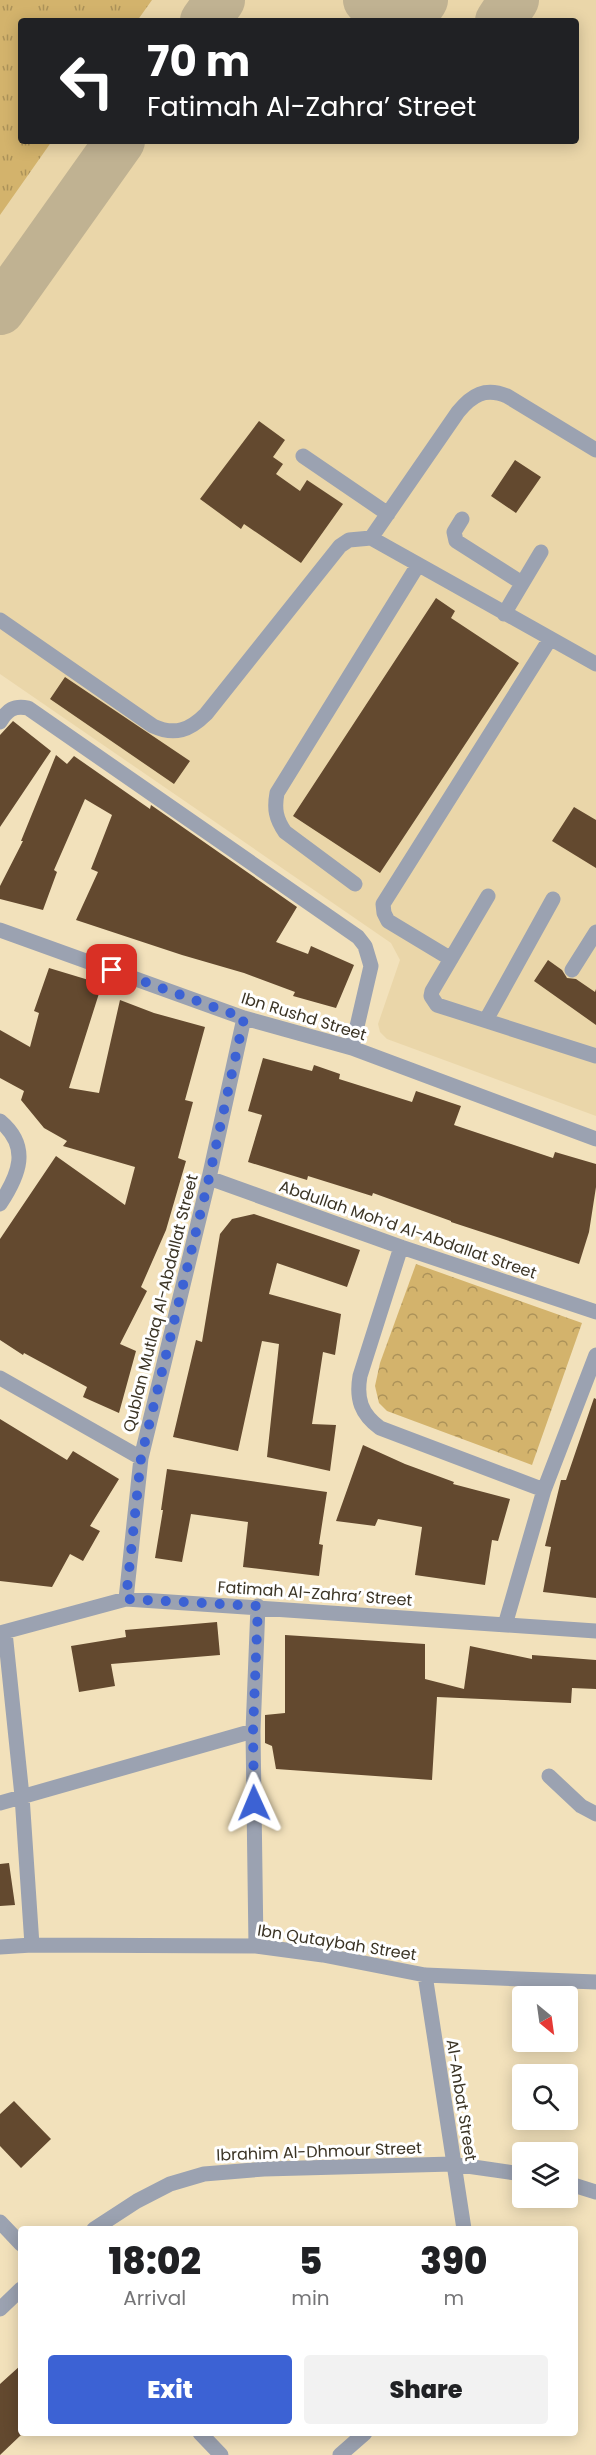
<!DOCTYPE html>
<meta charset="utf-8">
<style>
:root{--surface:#fff;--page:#f2f2f2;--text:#202124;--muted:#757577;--accent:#3c62d4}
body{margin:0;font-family:Poppins,sans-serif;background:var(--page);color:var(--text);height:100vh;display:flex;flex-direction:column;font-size:22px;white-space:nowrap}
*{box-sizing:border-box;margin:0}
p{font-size:20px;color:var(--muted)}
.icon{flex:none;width:33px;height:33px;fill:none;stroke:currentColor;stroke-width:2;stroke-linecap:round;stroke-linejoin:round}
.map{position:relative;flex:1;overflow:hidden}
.panel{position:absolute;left:18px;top:2226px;width:560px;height:210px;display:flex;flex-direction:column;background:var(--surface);border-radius:6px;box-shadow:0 3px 15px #0003}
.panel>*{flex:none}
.guide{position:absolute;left:18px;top:18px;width:561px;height:126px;border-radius:6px;box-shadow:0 3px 15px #0003;background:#202124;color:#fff;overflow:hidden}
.needle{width:39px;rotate:151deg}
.buttons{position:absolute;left:512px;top:1986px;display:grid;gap:12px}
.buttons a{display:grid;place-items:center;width:66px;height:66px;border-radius:6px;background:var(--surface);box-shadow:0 3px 15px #0003;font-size:30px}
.pin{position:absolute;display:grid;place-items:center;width:51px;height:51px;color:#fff;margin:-26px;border-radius:12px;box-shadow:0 3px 9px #0006}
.me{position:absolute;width:66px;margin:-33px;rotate:359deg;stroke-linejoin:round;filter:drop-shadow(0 0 4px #0008)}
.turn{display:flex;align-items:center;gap:21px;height:126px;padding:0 30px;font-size:27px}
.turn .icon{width:78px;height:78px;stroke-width:2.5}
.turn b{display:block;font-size:42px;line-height:51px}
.eta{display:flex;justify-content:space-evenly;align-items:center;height:102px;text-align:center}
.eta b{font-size:36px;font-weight:800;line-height:42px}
.button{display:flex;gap:12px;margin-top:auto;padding:12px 30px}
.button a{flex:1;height:69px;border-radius:6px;background:var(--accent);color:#fff;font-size:24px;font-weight:800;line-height:69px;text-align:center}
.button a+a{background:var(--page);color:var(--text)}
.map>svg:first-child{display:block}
.built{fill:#ead6a9;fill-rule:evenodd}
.grass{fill:url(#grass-tufts)}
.park{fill:url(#park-crowns)}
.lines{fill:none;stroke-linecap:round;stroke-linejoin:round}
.taxiway{stroke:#c0b292;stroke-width:50}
.building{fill:#63492f}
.minor{stroke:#9ba2b1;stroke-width:15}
.route{stroke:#3c62d4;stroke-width:10;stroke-dasharray:0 18}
.labels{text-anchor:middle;stroke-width:6;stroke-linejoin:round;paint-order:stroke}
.street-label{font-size:16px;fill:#3b3425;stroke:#fff}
</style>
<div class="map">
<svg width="596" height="2455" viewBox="0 0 596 2455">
<defs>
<pattern id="grass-tufts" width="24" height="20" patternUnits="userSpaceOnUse" patternTransform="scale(1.5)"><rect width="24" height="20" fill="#d3b36c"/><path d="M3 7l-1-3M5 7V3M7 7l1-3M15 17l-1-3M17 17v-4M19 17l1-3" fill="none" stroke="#ac9259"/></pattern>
<pattern id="park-crowns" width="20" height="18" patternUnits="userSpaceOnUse" patternTransform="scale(1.5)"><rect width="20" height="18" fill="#d3b36c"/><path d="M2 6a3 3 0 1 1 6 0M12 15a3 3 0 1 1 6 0" fill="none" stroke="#ac9259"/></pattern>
</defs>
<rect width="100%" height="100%" fill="#f2e1bb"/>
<path class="built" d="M0,0H596V1116L387,1039L380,1032L378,1024L400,960L391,943L0,674ZM21,21H576V141H21Z"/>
<path class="grass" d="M0,0H152L137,21H21V141H52L0,215Z"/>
<path class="park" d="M416,1264L582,1323L532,1465L387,1411L379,1403L375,1386L380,1363Z"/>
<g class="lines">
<path class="taxiway" d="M368,0L385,12L417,9L423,0
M205,21L220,0
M500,21L514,0
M0,310L120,141"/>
</g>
<path class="building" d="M259,421L285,440L273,457L283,464L276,474L300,491L307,480L343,504L301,563L244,524L241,529L200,499Z
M515,460L541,477L516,513L491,496Z
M436,598L455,611L451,618L519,663L380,873L293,816Z
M65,677L190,761L174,784L50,699Z
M13,721L51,751L0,827V735Z
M56,755L67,764L74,756L150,809L151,805L297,907L276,942L308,954L311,946L354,965L336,1008L293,996L295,992L244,973L182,955L76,920L98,872L91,869L112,815L85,799L54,870L57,872L43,910L0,899V886L23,841H21Z
M574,807L596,820V868L552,841Z
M548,960L562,970L567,978L576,979L595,992L596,989V1025L534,981Z
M49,968L102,984L69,1088L99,1093L120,1000L154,1013L205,1027L185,1100L193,1102L178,1158L186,1161L166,1230L141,1287L147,1291L120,1344L136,1351L119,1413L83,1397L87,1387L24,1353L23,1355L0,1340V1239L56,1156L125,1205L135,1167L63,1146L67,1141L44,1128L21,1100L24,1091L0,1078V1030L30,1047L39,1013L34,1011Z
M263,1058L312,1071L314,1065L340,1074L339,1079L412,1102L416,1091L461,1106L454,1125L553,1158L555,1152L596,1164V1187L589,1232L579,1264L451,1222V1221L373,1193L372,1196L308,1176L307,1180L248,1162L262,1115L248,1111Z
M254,1214L360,1250L347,1287L277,1263L269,1294L341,1314L335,1355L323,1352L312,1424L336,1425L330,1471L267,1457L279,1344L262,1341L238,1451L173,1437L196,1340L202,1342L220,1234L232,1219Z
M594,1398L596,1399V1598L543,1592L551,1547L545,1546L561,1480H566Z
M0,1419L67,1460L73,1451L119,1479L90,1526L100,1531L83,1561L70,1554L52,1587L0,1581Z
M363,1445L405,1464L454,1482L453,1484L510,1499L498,1541L492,1540L485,1585L415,1575L422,1527L378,1519L375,1526L336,1521Z
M167,1469L327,1492L319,1544L323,1545L319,1576L243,1567L248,1522L191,1514L182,1562L155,1558L163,1510H161Z
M217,1622L220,1655L111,1664L115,1686L79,1692L71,1646L126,1637L125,1630Z
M285,1635L425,1644V1679L464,1689L470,1646L532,1659V1655L596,1660V1689L572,1688L571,1703L437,1697L432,1780L276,1769L272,1746L265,1743V1715L285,1713Z
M9,1863L15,1905L0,1906V1864Z
M14,2101L51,2139L21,2168L0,2146V2114Z
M21,2365V2435L0,2455V2384Z"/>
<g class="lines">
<path class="minor" d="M303,456L388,514
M462,519L454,532L456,541L522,583
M371,538L458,412C472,395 485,387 507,396L596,450
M504,614L541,552
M0,620L153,726C175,736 190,730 206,714L340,546L349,540L371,538L596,664
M0,722C7,710 14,705 28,708L358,937L365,946L371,966L352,1048
M355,884L285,832C276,819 274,809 277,793L418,565
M488,896L432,991L431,996L437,1005L596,1056
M0,930L244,1018L352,1048L596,1139
M451,959L388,921L384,913L383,904L550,639
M572,970L596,932
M486,1020L553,899
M0,1121C31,1147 19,1175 0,1204
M209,1178L401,1247L596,1312
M401,1247L360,1376C356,1399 361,1414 380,1428L544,1490
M0,1378L141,1458
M126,1599L141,1458L209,1178L244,1018
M505,1625L544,1490L596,1355
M5,1632L22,1796L32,1945
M0,1633L126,1599L596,1631
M549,1776L581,1806L596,1814
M0,1803L253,1731
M256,1946L253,1731L258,1606
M0,1947L32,1945L256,1946L323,1955L425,1975L596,1982
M425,1975L464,2229
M567,2183L596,2192
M0,2222L21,2244
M94,2229L137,2201L170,2184L204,2174L264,2169L453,2164L522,2174
M0,2309L21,2289
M200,2433L221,2455
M340,2455L365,2433"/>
</g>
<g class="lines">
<path class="route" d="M112,970L244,1018L209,1178L141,1458L126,1599L258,1606L253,1731L254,1803"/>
</g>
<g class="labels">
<g class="street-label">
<text transform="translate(304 1016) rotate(17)" y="6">Ibn Rushd Street</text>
<text transform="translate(408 1229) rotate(19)" y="6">Abdullah Moh’d Al-Abdallat Street</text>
<text transform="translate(160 1303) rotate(-76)" y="6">Qublan Mutlaq Al-Abdallat Street</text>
<text transform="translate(315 1593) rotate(4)" y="6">Fatimah Al-Zahra’ Street</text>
<text transform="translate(337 1942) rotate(9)" y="6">Ibn Qutaybah Street</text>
<text transform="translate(462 2100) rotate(81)" y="6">Al-Anbat Street</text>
<text transform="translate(319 2151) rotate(-2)" y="6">Ibrahim Al-Dhmour Street</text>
</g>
</g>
</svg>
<div class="buttons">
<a><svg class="needle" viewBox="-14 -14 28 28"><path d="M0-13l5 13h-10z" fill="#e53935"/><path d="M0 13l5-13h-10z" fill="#757577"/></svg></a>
<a><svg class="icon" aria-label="search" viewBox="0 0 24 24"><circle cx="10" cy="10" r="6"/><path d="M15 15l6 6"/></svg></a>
<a><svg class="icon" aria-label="layers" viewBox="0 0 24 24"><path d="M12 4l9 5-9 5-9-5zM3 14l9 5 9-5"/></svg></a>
</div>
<div class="pin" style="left:112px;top:970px;background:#d93025"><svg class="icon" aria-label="arrive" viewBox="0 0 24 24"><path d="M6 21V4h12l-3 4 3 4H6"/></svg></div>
<svg class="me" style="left:254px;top:1803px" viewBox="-20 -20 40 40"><path d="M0-17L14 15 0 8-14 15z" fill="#3c62d4" stroke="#fff" stroke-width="4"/></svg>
<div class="guide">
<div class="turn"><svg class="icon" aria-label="left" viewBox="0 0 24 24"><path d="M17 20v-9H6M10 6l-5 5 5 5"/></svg><div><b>70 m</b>Fatimah Al-Zahra’ Street</div></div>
</div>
<section class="panel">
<div class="eta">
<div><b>18:02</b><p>Arrival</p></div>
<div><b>5</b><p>min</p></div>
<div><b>390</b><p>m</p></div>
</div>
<div class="button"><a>Exit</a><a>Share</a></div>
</section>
</div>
